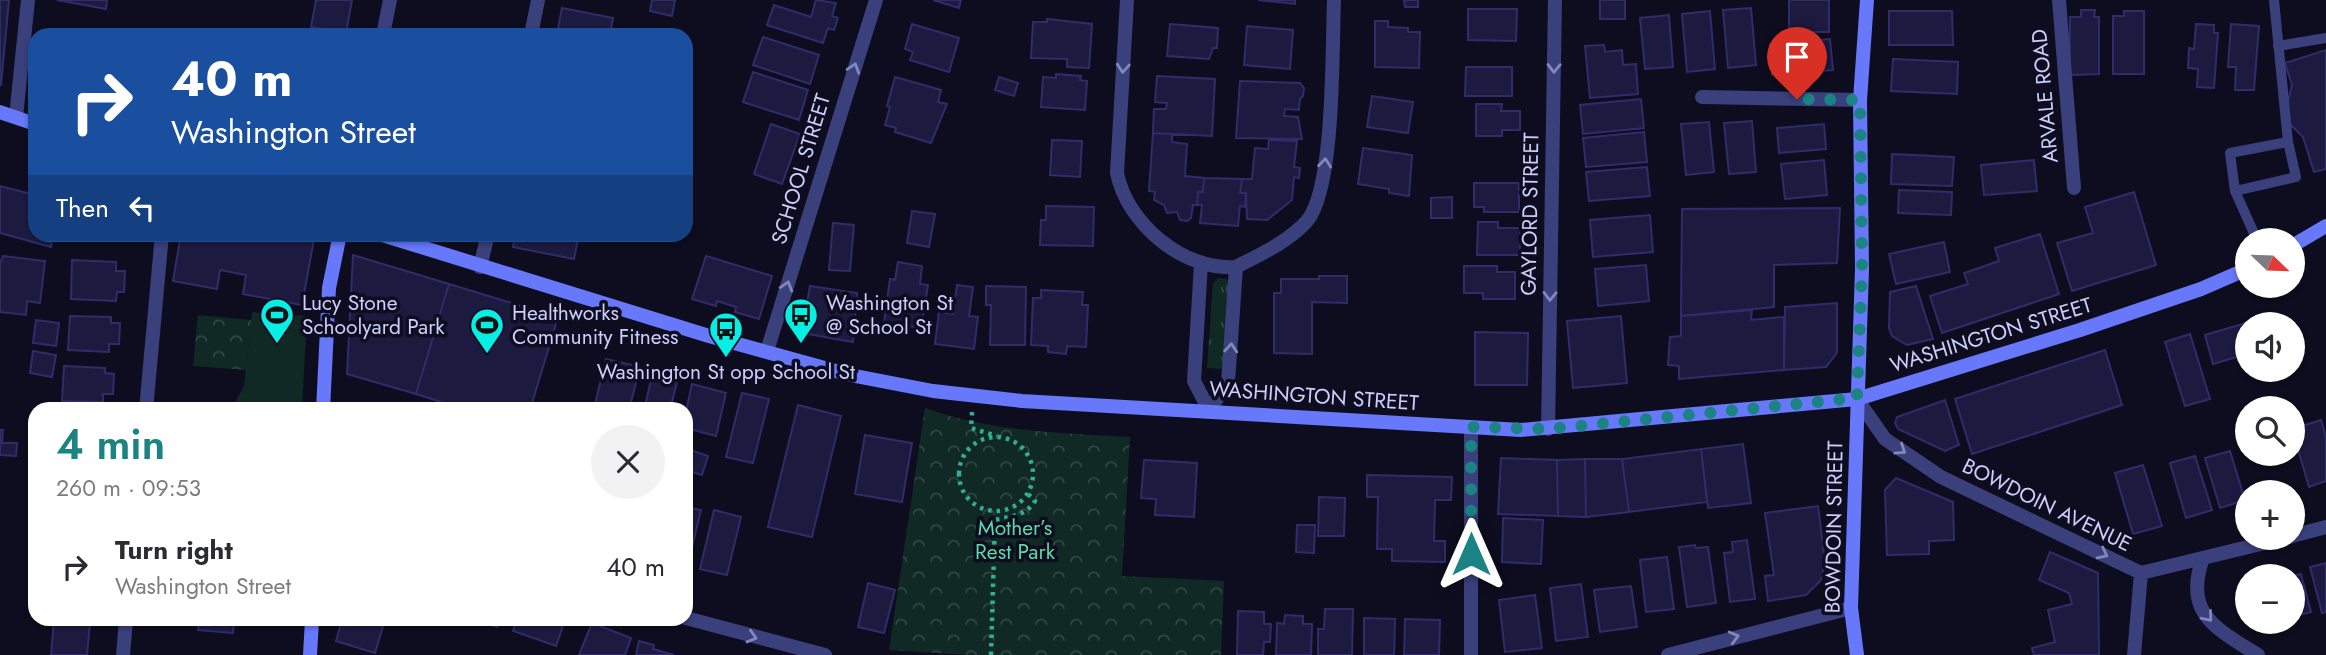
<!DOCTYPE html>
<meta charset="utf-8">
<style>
:root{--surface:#fff;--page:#f2f2f3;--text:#2b2b33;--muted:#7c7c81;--accent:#1b8383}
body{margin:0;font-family:Jost,sans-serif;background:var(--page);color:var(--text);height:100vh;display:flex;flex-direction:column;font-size:26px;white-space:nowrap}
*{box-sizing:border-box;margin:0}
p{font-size:23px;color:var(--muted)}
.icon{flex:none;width:38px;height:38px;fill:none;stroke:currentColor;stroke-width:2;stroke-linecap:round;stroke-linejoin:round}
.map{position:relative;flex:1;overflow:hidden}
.side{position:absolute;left:28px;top:402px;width:665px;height:224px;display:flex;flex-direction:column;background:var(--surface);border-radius:21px;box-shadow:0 2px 5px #0004}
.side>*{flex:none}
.hud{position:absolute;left:28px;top:28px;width:665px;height:214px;border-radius:21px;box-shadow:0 2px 5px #0004;background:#1a4fa0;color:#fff;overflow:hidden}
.needle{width:46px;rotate:113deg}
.tools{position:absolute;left:2235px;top:228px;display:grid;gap:14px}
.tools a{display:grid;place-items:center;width:70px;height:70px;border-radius:50%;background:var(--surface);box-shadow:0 2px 5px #0004;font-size:35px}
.pin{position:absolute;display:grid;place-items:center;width:60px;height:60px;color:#fff;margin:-72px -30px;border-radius:50% 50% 50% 0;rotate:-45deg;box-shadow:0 0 7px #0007}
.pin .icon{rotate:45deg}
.me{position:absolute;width:77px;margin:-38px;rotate:0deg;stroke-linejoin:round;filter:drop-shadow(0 0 5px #0008)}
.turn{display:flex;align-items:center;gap:24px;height:147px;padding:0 28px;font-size:32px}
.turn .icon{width:91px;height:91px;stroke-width:2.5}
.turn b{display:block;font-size:49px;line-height:60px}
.then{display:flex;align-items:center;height:66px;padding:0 28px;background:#0003;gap:14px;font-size:26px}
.round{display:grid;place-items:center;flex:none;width:74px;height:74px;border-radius:37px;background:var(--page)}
.overview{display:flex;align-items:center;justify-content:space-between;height:119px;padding:0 28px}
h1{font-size:42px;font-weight:600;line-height:52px;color:var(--accent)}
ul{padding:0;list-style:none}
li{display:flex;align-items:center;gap:21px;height:91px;padding:0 28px}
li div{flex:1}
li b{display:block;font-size:26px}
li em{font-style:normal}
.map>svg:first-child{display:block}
.grass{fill:url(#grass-tufts)}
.forest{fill:url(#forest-crowns)}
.pitch{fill:#102924}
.building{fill:#1c1a3f;stroke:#302c6a;stroke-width:2}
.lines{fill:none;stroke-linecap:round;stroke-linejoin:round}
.path{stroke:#31ad94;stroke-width:4.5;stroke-dasharray:3.5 5;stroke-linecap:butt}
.lane{stroke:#39407c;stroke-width:10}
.street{stroke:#39407c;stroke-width:14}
.secondary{stroke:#6778fa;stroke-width:14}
.oneway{stroke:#8287bc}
.route{stroke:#1b8383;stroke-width:12;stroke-dasharray:0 21.6}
.labels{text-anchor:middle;stroke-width:7;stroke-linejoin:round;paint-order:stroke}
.street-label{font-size:21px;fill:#cccefd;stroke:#0e0d1f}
.poi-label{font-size:21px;fill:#cccefd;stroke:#0e0d1f;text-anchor:start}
.park-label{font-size:21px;fill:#5bdaa9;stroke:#0e0d1f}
</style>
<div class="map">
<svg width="2326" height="655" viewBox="0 0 2326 655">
<defs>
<pattern id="grass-tufts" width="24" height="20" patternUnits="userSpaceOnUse" patternTransform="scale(1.75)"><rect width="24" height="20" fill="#102924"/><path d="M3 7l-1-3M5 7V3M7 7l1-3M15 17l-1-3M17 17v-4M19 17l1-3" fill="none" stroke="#324745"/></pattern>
<pattern id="forest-crowns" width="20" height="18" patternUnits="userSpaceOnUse" patternTransform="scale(1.75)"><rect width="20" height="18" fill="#102924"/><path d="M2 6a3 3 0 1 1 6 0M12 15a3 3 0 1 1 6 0" fill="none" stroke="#324745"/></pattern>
</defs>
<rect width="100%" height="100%" fill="#0e0d1f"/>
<path class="grass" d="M1218,278L1227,279L1229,283L1225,369L1207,368L1213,283Z"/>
<path class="forest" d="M198,315L251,320L246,370L193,366Z
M925,408C992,432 1060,433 1130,437L1122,576L1224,581L1221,655H969L889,650Z"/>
<path class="pitch" d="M252,312L307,316L302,409H231L244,386Z"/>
<path class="building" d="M0,0H9L1,85H0Z
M57,0H107L106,9Z
M316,0H352L346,33L311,27Z
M652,0H675L672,16L650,11Z
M816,0L836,3L832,16L838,18L834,30L828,28L823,43L767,25L774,5L811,17Z
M933,0H961L959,8Z
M1258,0H1295V4Z
M1404,0H1418V7H1405Z
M1600,0H1625V19H1600Z
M1789,0H1829V32H1789Z
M562,8L613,18L610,35L557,33Z
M1751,8L1756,65L1728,68L1723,10Z
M1468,9H1517L1516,41L1468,40Z
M2081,10H2095L2094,17H2099V74L2070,75V17H2081Z
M1710,11L1715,69L1687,72L1682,14Z
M1889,11H1952L1953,45H1889Z
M2124,11H2144V74H2113V16H2124Z
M1669,15L1673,67L1645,69L1640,18Z
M1047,19L1092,24L1089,68L1067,67V59L1031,58L1033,22H1047Z
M1375,21H1388V27L1408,28V32H1420L1419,68L1375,67Z
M912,24L959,38L949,72L910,60L913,52L905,49Z
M1170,24L1218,28L1217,48H1213L1209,59L1167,56Z
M2196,24L2214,25V33H2218L2214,88L2197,87L2198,69L2188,68L2189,48L2194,49Z
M2231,24L2259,26L2254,90H2235L2236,67H2228Z
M1247,26L1293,30L1290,69L1244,65Z
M763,37L819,55L810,84L753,65Z
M1830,39L1833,70L1772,75L1770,44Z
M1604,45L1605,52L1622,50L1623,65L1636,64L1638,94L1590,98L1585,46Z
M2326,50V169L2314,172L2303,137L2290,124L2287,105L2292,85L2285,63Z
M1893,59L1958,62L1957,94L1891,91Z
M1466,67H1512V96H1465Z
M753,72L808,90L799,120L743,102Z
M1056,74L1081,76L1080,80L1087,81L1085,110L1041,107L1043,77L1056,78Z
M1157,76L1215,79L1212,136L1153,133L1154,109H1166L1167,103L1155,102Z
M895,77L941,90L938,102L947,104L931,143L895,132L896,128L885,125L890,107L887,106Z
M999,77L1018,83L1014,96L995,90Z
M1240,81L1300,83L1304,88L1303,96L1300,99L1299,110L1285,109L1284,116L1298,117L1302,139L1236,138Z
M1372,96L1413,102L1408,133L1367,127Z
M1641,99L1644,128L1583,134L1580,105Z
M1476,104H1502L1501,111H1520V130H1502V136H1476Z
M1752,121L1756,172L1729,174L1724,123Z
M1709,122L1714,172L1686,175L1681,124Z
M771,124L800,134L782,184L754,174Z
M1824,124L1826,149L1779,153L1777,128Z
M1644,132L1647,162L1586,167L1583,138Z
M1153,133L1172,134V142L1187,144L1185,176L1204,178L1203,192H1198L1197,205H1193L1191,218L1187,221L1180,220L1177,212L1167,213L1164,205L1154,200L1155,192L1149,191Z
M1052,140L1082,141L1080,177L1050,175Z
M1269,140L1297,141L1294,167L1300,168L1299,178L1294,177L1292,200L1267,220L1247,219L1246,193H1240L1242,179H1252L1255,148L1268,149Z
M1363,148L1412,155L1409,196L1389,193V189L1358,184Z
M1892,154L1954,157L1952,186L1891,184Z
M1824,160L1827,195L1785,199L1781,164Z
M2034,160L2037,191L1984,195L1981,165Z
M1647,167L1650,196L1589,201L1586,172Z
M1204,178L1242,179L1240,193H1246L1245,207L1240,206L1238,226L1200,223L1202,205H1197L1198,192H1203Z
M1474,183H1519V212H1484V207H1474Z
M0,186L35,195V234H53L51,247L0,233Z
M1899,190L1952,192L1951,215L1898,213Z
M2134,192L2156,265L2072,291L2057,243L2093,233L2085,207Z
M1452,197V218H1431V198Z
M1046,206L1094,207L1093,246L1040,245L1041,220H1046Z
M1840,208L1837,263L1774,265V307L1681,316L1682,209Z
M912,211L935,214L929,247L907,243Z
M1650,215L1653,252L1593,257L1590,220Z
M1478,222H1498V228H1520V255H1477Z
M833,223L854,225L850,271L829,270Z
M181,234H287L314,239L302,305L243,294L246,275L220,270L217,289L173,281Z
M515,234H579L574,259L513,247Z
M2040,234L2059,294L1942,333L1930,296L1968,284L1964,273L1999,261L1995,248Z
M1944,242L1950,272L1896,284L1889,254Z
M353,255L449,284L416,394L347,374Z
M3,256L45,261L40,303L27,301L26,315L0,312V263Z
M706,256L772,276L759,319L735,312L736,307L717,301L716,306L692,299Z
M72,260L116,262V271H125L124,292H117L116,301L71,299Z
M898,262L922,266L920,284L928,285L921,328L884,322L890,279L895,280Z
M1646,265L1649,301L1598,306L1595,269Z
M1464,266H1497V272H1515V299H1483V293H1464Z
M1319,276H1347V303L1312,302V354L1274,353V293H1281V279H1319Z
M449,284L558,317L530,410H467L416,394Z
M957,285L973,287L969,316L978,317L974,349L935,344L939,312L953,314Z
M810,286L857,293L853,342L802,333Z
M986,286L1026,287L1025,345H990L991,305H986Z
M1916,286L1933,339L1907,345L1892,336L1889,328L1890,292Z
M1041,290L1083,292L1082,305H1088L1086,347L1067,346L1066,354L1048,352V346L1031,345L1033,298H1041Z
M1837,303V353L1826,367L1784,370L1785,307Z
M1752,310L1751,320L1784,317V370L1679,379V366L1668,365L1670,337L1681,336V316Z
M70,316L111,317V323H120L119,344H109V352L68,350Z
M1621,316L1627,383L1573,388L1567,321Z
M36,320L59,323L56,346L33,343Z
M2249,322L2247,354L2213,364L2205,335Z
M1475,332L1528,333L1527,385H1475Z
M2190,334L2210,399L2185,406L2165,342Z
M2105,350L2122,405L1972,454L1955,399Z
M33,351L56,355L52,377L30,373Z
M606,359L640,367L629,410L594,408Z
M64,366L105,368V373L114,374L113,394H103V402L62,401Z
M652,376L677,382L670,410H644Z
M692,384L726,393L716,436L686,428V411Z
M742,393L769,399L753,463L726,457Z
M1945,400L1959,445L1945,451L1898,429L1895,423L1897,417Z
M798,405L841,416L812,537L768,527Z
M2321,420L2326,437V481L2309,487L2292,429Z
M0,430H3L2,443H17L16,456L0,455Z
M865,435L912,443L902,502L855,494Z
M1743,444L1751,503L1708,508L1701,449Z
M1701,449L1707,502L1629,512L1622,459Z
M691,450L708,456L702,475L686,470Z
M2230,451L2245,500L2220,508L2205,458Z
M2195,456L2212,510L2186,518L2170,463Z
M1501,458L1557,460L1558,516L1498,514Z
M1585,459L1586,517L1558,516L1557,460Z
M1585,459H1622L1629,512L1586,517Z
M1144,460L1197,463L1194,517L1155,515L1156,499L1141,498Z
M2143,465L2162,526L2133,534L2115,473Z
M1367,475L1452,477L1451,500H1435L1434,541H1445V562L1392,561V549H1377L1378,497H1367Z
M1896,478L1953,502L1954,540L1929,541V554L1887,555L1885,490Z
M1319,497L1345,498L1344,536H1318Z
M1818,506L1825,561L1821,580L1806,595L1768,601L1765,576L1774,575L1765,513Z
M686,507L701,510L687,568L686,567Z
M714,510L741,517L727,575L700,569Z
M1503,518L1543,520L1541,564L1502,562Z
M1297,525H1315L1314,553L1296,552Z
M1747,540L1755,599L1730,602L1724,553L1733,552L1732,542Z
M1695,545L1696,548L1708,547L1716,603L1687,607L1679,547Z
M2050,552L2098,573L2099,655H2034L2032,648L2055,642L2048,610L2072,604L2069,593L2039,580Z
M1667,557L1674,609L1646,612L1640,560Z
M2326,563V612L2322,613L2310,567Z
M2301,574L2311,612L2292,617V576Z
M868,583L895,590L884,633L858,627Z
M1581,584L1588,637L1556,641L1550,588Z
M1631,586L1637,627L1600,632L1594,590Z
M1535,595L1542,648L1505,652L1499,600Z
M1325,609H1353L1352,655H1318V629H1324Z
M1238,611L1264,612V624H1271L1270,642H1264L1263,655H1237Z
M1285,615L1303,616V624H1312L1311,655H1276L1277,623L1284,624Z
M1364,618L1395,619L1394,655H1364Z
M1405,619L1440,620L1439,655H1404Z
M54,620L90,622L87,655H51Z
M199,620H234L233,633L198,630Z
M342,620H385L375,653L336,641Z
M476,620H500L497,627Z
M517,620H565L556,646L513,631Z
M592,623L631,638L625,655H579Z
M639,641L654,645L653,649L674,655H636Z"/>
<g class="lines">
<path class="path" d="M972,412L971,428L997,436
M959 474a37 37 0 1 1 74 0a37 37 0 1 1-74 0Z
M991,655L995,520C1011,516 1026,516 1035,501L1028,494"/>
<path class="lane" d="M2274,0L2288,142
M2278,46L2326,38
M2235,191L2296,177L2288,142L2230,153L2235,191L2257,240"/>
<path class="street" d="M1127,0L1117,173C1127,224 1184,271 1236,267
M2059,0L2074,188
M383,35L390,0
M531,35L538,0
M1702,97L1860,100
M16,117L28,0
M1201,263L1194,381L1209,410L1228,383L1236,267C1261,254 1288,242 1307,221C1335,188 1332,47 1334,0
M480,267L488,234
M767,351L876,0
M1857,399L1885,439L1941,477L2141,573L2289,537
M146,410L162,234
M1548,429L1555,0
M2292,536L2326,527
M2203,558C2183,613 2215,628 2258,655
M686,618L825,655
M123,655L126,620
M1471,655V427
M1668,655L1851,608
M2134,655L2141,573"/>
<path class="secondary" d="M0,112L35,124
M379,234L709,336L850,375L933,391L1022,401L1521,430L1857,399L2080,330L2201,289L2247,269
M2292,246L2326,226
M323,410L329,288L340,234
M310,655L312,620
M1857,655L1851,608L1862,269L1860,100L1867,0"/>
</g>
<defs><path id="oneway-chevron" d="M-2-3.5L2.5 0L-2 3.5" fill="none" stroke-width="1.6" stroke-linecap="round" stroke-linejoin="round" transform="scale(1.75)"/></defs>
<g class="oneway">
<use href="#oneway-chevron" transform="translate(854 68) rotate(-72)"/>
<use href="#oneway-chevron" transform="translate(1123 68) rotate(94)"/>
<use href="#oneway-chevron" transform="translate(1554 68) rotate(91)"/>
<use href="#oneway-chevron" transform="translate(1325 163) rotate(-84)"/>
<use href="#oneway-chevron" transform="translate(787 286) rotate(-73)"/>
<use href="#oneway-chevron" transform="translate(1550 296) rotate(91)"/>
<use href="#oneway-chevron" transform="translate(1231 348) rotate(-86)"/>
<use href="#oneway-chevron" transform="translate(1901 450) rotate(34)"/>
<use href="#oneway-chevron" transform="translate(2103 554) rotate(27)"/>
<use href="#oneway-chevron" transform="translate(2208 617) rotate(50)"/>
<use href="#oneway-chevron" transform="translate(752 637) rotate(16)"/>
<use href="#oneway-chevron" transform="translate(1734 637) rotate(-15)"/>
</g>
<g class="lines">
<path class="route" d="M1471,554V427L1548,429L1857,398L1862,269L1860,100L1797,99"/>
</g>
<defs>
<g id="stadium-pin" transform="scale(1.75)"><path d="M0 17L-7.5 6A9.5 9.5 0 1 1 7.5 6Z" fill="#07eee5" stroke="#0e0d1f"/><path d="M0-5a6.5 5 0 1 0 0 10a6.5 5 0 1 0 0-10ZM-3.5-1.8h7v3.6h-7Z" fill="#111"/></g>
<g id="bus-pin" transform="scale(1.75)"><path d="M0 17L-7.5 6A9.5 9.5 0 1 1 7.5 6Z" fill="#07eee5" stroke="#0e0d1f"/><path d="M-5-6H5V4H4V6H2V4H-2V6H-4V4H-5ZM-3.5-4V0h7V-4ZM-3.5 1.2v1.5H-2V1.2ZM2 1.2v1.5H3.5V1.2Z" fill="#111"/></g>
</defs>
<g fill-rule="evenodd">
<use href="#stadium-pin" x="277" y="315"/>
<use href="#bus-pin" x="801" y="315"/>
<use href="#stadium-pin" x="487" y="325"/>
<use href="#bus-pin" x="726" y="329"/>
</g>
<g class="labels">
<g class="street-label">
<text transform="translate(2045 96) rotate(-95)" y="7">ARVALE ROAD</text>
<text transform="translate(801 169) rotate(-73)" y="7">SCHOOL STREET</text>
<text transform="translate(1530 214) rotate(-89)" y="7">GAYLORD STREET</text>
<text transform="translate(1991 335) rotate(-17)" y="7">WASHINGTON STREET</text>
<text transform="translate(1314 396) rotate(4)" y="7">WASHINGTON STREET</text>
<text transform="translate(2047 505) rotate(26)" y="7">BOWDOIN AVENUE</text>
<text transform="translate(1834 527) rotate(-89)" y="7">BOWDOIN STREET</text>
</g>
<g class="poi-label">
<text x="302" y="310">Lucy Stone<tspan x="302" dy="24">Schoolyard Park</tspan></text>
<text x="826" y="310">Washington St<tspan x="826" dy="24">@ School St</tspan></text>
<text x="512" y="320">Healthworks<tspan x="512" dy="24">Community Fitness</tspan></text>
<text x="726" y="379" text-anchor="middle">Washington St opp School St</text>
</g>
<g class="park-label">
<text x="1015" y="535">Mother’s<tspan x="1015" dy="24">Rest Park</tspan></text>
</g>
</g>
</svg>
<div class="tools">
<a><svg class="needle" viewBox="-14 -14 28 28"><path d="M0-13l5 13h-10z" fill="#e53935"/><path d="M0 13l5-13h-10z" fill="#7c7c81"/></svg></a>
<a><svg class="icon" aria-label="sound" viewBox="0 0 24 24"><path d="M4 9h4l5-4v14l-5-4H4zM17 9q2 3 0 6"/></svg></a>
<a><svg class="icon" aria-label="search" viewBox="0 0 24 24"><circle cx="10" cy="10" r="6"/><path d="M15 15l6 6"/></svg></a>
<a>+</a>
<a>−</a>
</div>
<div class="pin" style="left:1797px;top:99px;background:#d93025"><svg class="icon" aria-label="arrive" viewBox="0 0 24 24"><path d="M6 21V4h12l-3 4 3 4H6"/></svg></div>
<svg class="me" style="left:1471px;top:554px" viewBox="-20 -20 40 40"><path d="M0-17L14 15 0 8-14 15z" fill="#1b8383" stroke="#fff" stroke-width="4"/></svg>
<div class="hud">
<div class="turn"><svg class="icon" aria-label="right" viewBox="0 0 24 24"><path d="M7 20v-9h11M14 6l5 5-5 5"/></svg><div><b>40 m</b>Washington Street</div></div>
<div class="then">Then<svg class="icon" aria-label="left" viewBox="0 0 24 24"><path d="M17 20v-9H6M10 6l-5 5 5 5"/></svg></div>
</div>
<section class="side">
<div class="overview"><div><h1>4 min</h1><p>260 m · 09:53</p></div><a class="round"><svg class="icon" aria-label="close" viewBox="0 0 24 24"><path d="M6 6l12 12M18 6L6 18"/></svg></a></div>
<ul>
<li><svg class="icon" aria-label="right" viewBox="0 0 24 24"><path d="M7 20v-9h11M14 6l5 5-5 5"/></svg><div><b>Turn right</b><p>Washington Street</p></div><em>40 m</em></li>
</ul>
</section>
</div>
